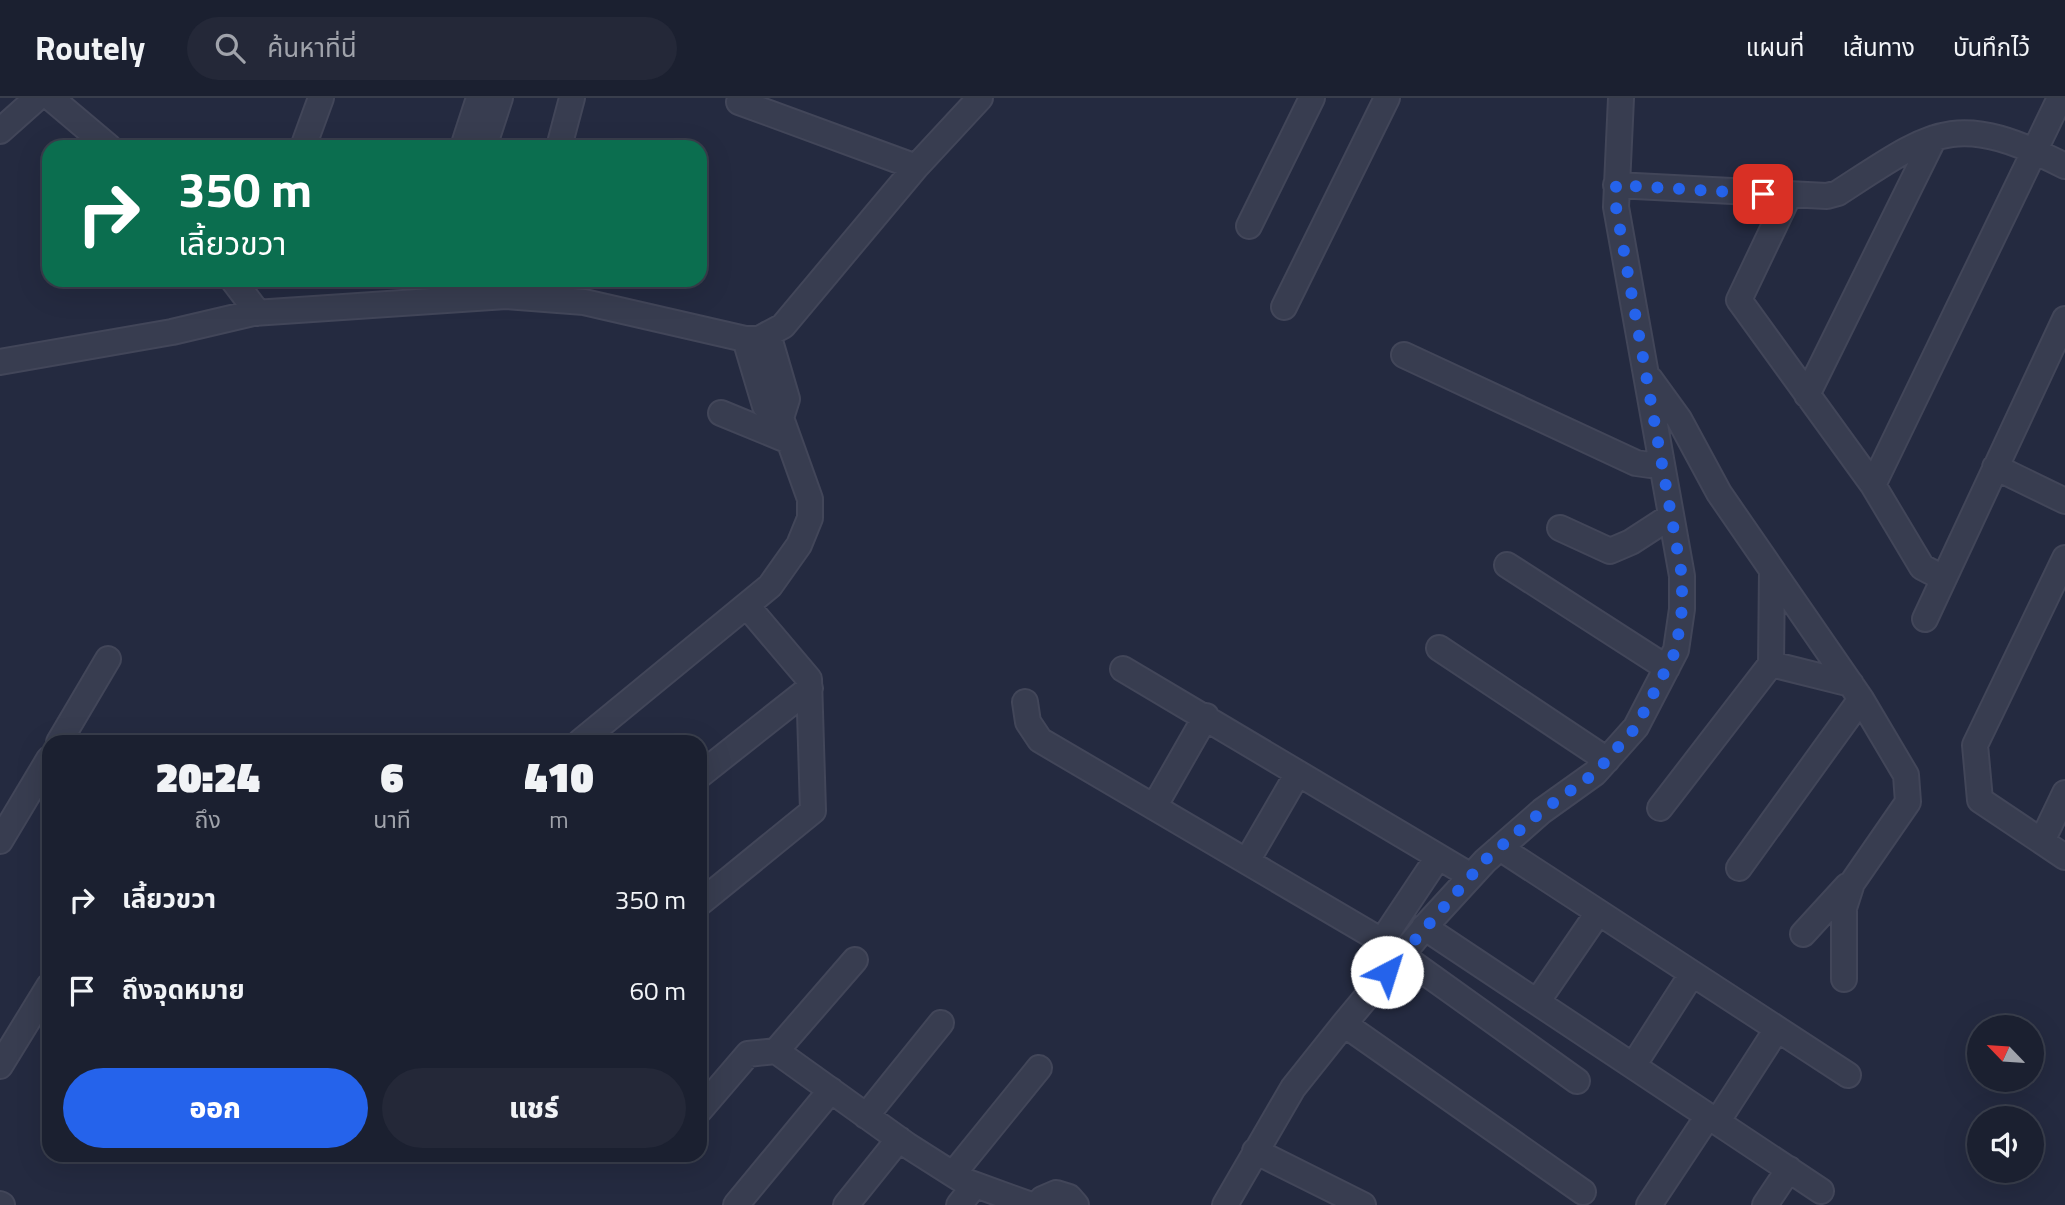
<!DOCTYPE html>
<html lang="th">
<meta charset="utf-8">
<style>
:root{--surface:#1b2030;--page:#242838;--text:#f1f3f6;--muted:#a0a3ab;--line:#393e4c;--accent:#2563eb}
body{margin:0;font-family:"Titillium Web","Noto Sans Thai",sans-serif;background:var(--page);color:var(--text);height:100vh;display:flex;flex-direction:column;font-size:26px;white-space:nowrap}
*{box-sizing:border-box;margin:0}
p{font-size:23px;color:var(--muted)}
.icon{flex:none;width:38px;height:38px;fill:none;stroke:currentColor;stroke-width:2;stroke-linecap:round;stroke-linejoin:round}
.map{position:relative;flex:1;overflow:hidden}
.details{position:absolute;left:42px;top:637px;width:665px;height:427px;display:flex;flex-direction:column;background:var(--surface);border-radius:21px;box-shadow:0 7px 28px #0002,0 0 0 2px var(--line)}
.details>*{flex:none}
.hud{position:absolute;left:42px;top:42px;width:665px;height:147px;border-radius:21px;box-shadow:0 7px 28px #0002,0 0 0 2px var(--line);background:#0b6e4f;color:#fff;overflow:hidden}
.needle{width:46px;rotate:295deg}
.buttons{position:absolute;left:1967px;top:917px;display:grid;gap:14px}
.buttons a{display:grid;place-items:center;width:77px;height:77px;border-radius:50%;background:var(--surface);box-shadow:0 7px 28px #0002,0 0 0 2px var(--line);font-size:35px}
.pin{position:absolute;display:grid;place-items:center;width:60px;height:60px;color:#fff;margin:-30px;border-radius:14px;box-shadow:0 4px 10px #0006}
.me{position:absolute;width:77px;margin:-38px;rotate:40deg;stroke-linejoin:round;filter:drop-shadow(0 0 5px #0008)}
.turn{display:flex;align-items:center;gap:24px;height:147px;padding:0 21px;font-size:32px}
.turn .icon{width:91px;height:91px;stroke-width:2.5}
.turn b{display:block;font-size:49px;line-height:60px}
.eta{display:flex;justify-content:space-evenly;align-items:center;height:119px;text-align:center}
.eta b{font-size:42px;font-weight:800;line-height:49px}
.primary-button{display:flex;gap:14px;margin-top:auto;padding:14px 21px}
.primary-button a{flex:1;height:80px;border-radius:42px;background:var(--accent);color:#fff;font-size:28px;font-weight:800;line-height:80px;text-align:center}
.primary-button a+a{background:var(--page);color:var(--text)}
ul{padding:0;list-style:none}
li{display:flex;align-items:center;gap:21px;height:91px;padding:0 21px}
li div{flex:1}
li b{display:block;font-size:26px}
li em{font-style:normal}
header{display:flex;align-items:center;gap:42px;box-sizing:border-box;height:98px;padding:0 35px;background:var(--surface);border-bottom:2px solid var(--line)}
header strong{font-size:33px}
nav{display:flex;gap:38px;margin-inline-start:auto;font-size:24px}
.search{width:490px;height:63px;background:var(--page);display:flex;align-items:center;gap:18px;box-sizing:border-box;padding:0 24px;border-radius:38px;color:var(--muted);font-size:26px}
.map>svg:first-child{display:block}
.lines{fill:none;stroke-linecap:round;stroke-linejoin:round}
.minor-casing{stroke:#424659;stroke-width:28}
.minor{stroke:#383d50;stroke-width:24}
.route{stroke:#2563eb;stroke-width:12;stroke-dasharray:0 21.6}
</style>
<header>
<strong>Routely</strong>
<div class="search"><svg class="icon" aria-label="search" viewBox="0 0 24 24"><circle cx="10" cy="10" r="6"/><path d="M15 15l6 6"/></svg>ค้นหาที่นี่</div>
<nav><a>แผนที่</a><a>เส้นทาง</a><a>บันทึกไว้</a></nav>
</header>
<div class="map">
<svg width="2065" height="1107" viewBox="0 0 2065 1107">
<rect width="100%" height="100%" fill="#242a40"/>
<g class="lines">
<g class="minor-casing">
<path id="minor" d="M51,0L109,49
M739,4L916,69
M0,33L37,0
M303,49L321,0
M463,49L479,0
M484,49L500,0
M559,49L572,0
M1616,87L1827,98L1838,95C1935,32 1955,12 2065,68
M1789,97L1739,202L1873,387L1922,469L1943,480
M1249,128L1312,0
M233,182L258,215
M1284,209L1387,0
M745,241L765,308L781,320L787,301L768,236
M1404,257L1636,365L1650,367L1661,360
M0,264L172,234L253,215L506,198L584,204L745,241H759L783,228L916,69L980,0
M1650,281L1679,321L1719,395L1861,601L1906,677L1908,704L1852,785L1844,810V881
M1807,297L1934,40
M721,315L789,343
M1995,369L2065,403
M1873,387L2060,0
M1560,430L1610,453L1631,444L1671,418
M2065,460L1975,647L1980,702L2065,759
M1507,467L1667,570
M1925,521L2065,221
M1439,550L1607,662
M1771,566L1851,586
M1123,571L1471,778
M1025,604L1028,624L1040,642L1382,843L1438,759
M59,644L108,561
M580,644L770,488L799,447L810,420V401L781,320
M700,677L810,590
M1154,709L1206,618
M1660,710L1771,566L1772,473
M0,743L49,661
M2042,743L2065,695
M1500,750L1848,977
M1247,763L1298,675
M1739,770L1861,601
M700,805L813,713L809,581L747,508
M1424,829L1821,1093
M1803,836L1847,788
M1401,857L1577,983
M1537,904L1598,815
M776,953L855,862
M0,968L49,888
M1633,968L1692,876
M700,1012L748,956L776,953L907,1047L962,1082L1031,1107
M866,1018L941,925
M1717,1024L1777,931
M1255,1053L1363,1107
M953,1076L1039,970
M1583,1094L1344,926L1430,823L1485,763L1542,713L1595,675L1636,629L1676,552L1682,511V478L1616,109L1621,0
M0,1106L2,1107
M736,1107L831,992
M846,1107L899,1041
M959,1107L975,1087
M1038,1107L1042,1101L1056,1095L1069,1099L1076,1107
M1225,1107L1293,990L1344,926
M1649,1107L1708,1018
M1765,1107L1789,1071"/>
</g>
<use href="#minor" class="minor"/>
</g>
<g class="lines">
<path class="route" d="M1387,874L1485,762L1542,713L1595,675L1636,629L1676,552L1682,511V478L1616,109V87L1763,96"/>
</g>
</svg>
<div class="buttons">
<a><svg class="needle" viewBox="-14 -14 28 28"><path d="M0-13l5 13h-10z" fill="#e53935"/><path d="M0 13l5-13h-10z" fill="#a0a3ab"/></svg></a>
<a><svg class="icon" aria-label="sound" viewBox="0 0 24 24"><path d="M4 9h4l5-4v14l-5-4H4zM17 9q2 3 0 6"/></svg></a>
</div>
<div class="pin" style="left:1763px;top:96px;background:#d93025"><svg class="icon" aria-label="arrive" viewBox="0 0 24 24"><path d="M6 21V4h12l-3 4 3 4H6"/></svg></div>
<svg class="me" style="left:1387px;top:874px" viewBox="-20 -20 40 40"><circle r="19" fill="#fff"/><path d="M0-13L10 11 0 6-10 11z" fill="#2563eb"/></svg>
<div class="hud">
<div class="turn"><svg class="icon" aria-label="right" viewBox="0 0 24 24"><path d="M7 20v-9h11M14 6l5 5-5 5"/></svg><div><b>350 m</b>เลี้ยวขวา</div></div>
</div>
<section class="details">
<div class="eta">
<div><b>20:24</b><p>ถึง</p></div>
<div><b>6</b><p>นาที</p></div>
<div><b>410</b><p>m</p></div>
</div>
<ul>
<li><svg class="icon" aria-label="right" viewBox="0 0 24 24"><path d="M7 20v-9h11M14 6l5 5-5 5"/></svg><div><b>เลี้ยวขวา</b></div><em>350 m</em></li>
<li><svg class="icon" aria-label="arrive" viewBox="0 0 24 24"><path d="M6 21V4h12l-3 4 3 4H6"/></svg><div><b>ถึงจุดหมาย</b></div><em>60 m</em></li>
</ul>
<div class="primary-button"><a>ออก</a><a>แชร์</a></div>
</section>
</div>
